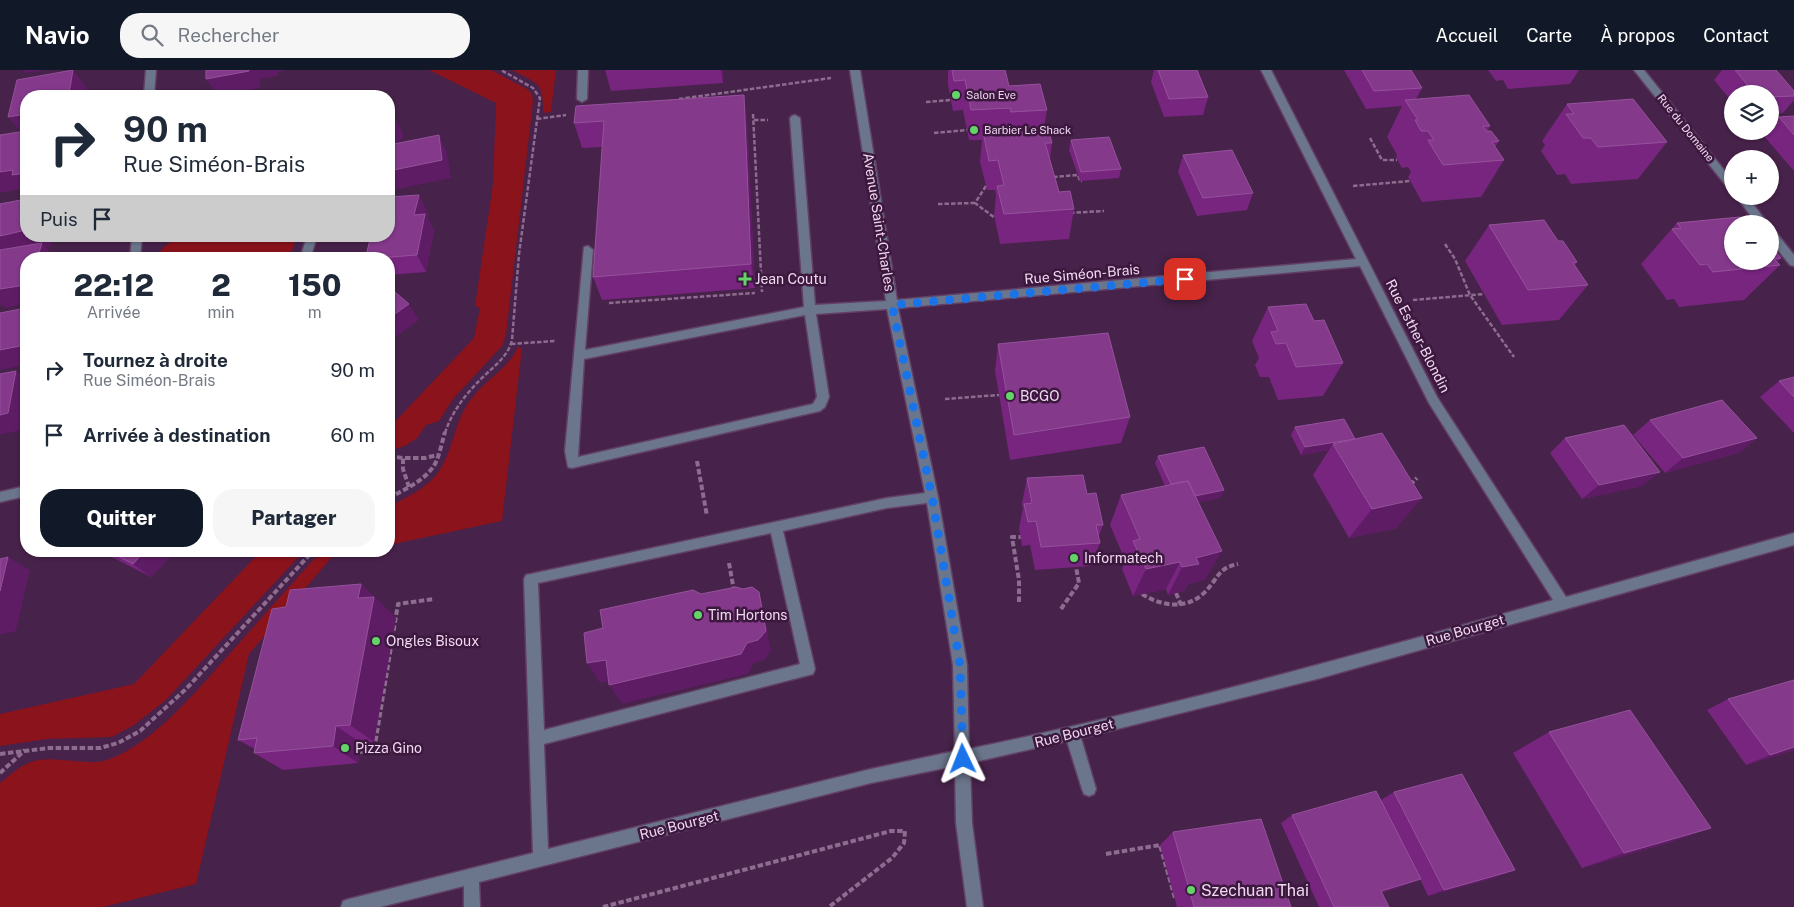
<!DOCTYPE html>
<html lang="fr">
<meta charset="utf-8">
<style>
:root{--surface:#fff;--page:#f6f6f7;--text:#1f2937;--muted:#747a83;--accent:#111827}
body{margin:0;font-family:"Public Sans",sans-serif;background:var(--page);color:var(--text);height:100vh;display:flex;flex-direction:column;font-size:19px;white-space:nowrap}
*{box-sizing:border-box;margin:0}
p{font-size:16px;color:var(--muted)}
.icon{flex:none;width:28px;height:28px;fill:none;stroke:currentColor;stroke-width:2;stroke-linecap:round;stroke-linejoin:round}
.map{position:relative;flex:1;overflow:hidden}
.panel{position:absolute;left:20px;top:182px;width:375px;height:305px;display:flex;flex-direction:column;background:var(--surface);border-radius:20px;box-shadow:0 1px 4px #0004}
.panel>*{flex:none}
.hud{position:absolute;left:20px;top:20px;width:375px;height:152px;border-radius:20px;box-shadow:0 1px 4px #0004;background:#fff;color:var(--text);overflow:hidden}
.buttons{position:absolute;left:1724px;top:15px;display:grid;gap:10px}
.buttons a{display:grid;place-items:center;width:55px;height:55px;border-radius:50%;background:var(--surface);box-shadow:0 1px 4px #0004;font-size:25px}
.pin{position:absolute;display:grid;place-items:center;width:42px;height:42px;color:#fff;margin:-21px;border-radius:10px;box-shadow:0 2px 8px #0006}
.me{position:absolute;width:55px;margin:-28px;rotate:358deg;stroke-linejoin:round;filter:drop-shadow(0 0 4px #0008)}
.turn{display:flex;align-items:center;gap:18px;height:105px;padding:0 20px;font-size:22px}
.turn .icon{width:65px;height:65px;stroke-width:2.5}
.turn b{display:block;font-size:35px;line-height:42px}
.then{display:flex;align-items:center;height:48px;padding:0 20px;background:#0003;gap:10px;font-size:19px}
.eta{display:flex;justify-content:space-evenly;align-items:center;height:85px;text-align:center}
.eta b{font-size:30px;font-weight:800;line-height:35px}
.primary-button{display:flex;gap:10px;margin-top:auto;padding:10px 20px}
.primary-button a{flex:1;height:58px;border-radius:20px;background:var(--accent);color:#fff;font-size:20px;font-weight:800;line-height:58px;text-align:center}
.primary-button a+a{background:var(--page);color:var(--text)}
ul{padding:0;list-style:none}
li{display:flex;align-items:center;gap:15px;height:65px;padding:0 20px}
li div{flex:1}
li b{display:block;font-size:19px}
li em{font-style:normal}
header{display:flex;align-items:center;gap:30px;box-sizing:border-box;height:70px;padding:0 25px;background:var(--accent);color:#fff}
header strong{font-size:24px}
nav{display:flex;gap:28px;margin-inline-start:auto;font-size:18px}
.search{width:350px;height:45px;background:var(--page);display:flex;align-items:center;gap:12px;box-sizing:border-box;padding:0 18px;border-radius:20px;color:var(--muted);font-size:19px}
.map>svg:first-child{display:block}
.green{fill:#8a131c}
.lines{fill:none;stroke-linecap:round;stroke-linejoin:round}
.minor-casing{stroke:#623f65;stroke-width:3}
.path-far1{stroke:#8d6d8f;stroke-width:2.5;stroke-dasharray:4.5 2;stroke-linecap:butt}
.path{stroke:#8d6d8f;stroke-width:4;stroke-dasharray:5.5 2.5;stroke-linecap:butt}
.minor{fill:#6b768c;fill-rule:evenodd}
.wall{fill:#77257f}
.shaded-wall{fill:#5e1c64}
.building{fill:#84398b;stroke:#95529b}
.route{stroke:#1a73e8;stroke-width:9;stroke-dasharray:0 16.2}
.poi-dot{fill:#64d468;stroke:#3c183f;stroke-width:2}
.labels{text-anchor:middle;stroke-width:5;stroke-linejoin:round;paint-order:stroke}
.far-poi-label{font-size:11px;fill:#f0d8f1;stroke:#3c183f;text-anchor:start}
.far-street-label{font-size:11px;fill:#f0d8f1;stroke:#3c183f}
.street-label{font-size:14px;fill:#f0d8f1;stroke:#3c183f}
.poi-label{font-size:14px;fill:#f0d8f1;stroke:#3c183f;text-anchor:start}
.near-poi-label{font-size:16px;fill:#f0d8f1;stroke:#3c183f;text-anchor:start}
</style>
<header>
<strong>Navio</strong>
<div class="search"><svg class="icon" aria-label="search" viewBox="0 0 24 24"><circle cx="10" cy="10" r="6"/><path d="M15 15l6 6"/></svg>Rechercher</div>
<nav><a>Accueil</a><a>Carte</a><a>À propos</a><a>Contact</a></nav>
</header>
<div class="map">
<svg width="1794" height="837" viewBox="0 0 1794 837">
<rect width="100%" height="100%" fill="#47224a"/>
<path class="green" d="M429,0H491L527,19L532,24L533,32L506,264L502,276L453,329L439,351L426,355L417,368L405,376L392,380L389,379V358L474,268L480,238L475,236L493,114L496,33Z
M512,0H556L551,42L543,43C544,11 537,14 512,0Z
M182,166H297L289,189H157C161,176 170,172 182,166Z
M518,277L522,278L502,451L389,475V437C407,427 430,417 441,398C454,376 455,349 472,328C485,310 509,298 518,277Z
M261,481H304L166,630L134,655L112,667L47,669L0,676V644L134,614Z
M324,481H358L332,487L249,584L196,814L103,837H0V713C11,704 24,692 39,690C58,687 87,696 107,690C154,674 200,617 232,581C259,551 286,520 313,490Z"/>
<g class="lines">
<g class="minor-casing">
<path id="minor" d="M146,0H156L154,26H144Z
M578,0H588L587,29L582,32L577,29Z
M850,0H860L897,230L1356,189L1261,0H1271L1437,327L1566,527L1794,463V475L1317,609L1081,668L1096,719L1094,724L1089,726L1084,724L1082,719L1067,671L970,693L972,753L983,837H967L956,753L955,696L871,713L479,812L480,837H464V816L380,837H341L343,831L349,829L533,783L524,509L526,505L887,428L925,423L887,239L816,244L829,327L825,337L820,341L572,398L568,397L565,381L584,177L588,176L593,180L585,280L804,237L790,48L792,46L795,45L800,48L815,235L886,231ZM1360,196L1429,333L1553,530C1360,584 1166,638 969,679L967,595L938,427L898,238ZM805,245L817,327L813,334L578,387L584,289ZM927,433L953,595L955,681L871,699L548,779L544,674L813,604L815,599L783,461L887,438ZM771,463L800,594L544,660L538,513Z
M1634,0H1644L1732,110V119L1728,118Z
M1736,126H1747L1768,154H1757Z
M1770,159L1774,160L1794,185V196L1790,195L1770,170Z
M132,166H142L140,189H130Z
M307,166H317L310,189H300Z
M26,416V426L0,432V422Z"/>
</g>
<path class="path-far1" d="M679,29L831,8
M926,32L951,30
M753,44L762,222
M537,49L566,45
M754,50H768
M934,63L967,60
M1370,68L1382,90H1397
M1053,107L1078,105L1080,111H1082
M986,116L975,133L995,148
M1353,116L1410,111
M938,134L975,133
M1070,143L1104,141
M1445,174L1455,189L1470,225L1514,287
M755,211L782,209
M1413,230L1484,224
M609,233L755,223
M511,274L555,271
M945,329L999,325
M445,363C451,344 464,326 478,312C490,299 508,288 512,270L519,184L540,28L533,18L501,0"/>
<path class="path" d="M389,386L403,388
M697,391L707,446
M1410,415L1417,408
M409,417L403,399V388H425L437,385
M389,428C405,419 427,410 436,392C440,383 442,372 445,362
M729,493L734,521
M1176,523L1181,535
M1142,524C1163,537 1188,540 1206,521C1219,507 1218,498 1238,494
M1019,532V510L1012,467H1021
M1061,539L1079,513L1076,497
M374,681L408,678
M360,682L374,681L398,534L434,529
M0,684L49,678H100L118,673L140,661L186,619L313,481
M0,703L25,680
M1106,784L1160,775L1175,828
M603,837L891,761H905L904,773L892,788L829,837"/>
<use href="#minor" class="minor"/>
</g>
<path class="wall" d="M605,0H723V13L611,21Z
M948,0H1005L1009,16L1047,40L1044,58L1052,73L1050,89L1059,122L1074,139L1069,169L1000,174L994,145L996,125L995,120H987L980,92L982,70H969L963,40L953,41L948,15Z
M1154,0H1197L1208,27L1203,45L1164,47L1151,12Z
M1344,0H1411L1422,18L1416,29L1490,56L1487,61L1499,71L1495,77L1504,90L1481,127L1422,132L1408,107L1411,102L1408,97L1402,98L1396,87L1397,85L1387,67L1402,36L1366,39Z
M1488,0H1579L1570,14L1508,19L1503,10L1496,11Z
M1722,0H1776L1794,21V30L1783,43L1770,44V24H1732V32L1714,10Z
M1567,34L1667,72L1638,109L1571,114L1565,104L1557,105L1541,81L1545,75L1542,71Z
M576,36L747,49L755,218L602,230L593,207L602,77L582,78L574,53Z
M1794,46V101L1763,65L1766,61H1770V57L1779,47Z
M1071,70L1121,99L1119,108L1080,111L1069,80Z
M1183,85L1253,123L1247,140L1197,146L1178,102Z
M428,143L427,147L434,161L426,202L389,205V189H365Z
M1744,152L1770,175L1781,188L1777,192L1780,195L1744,230L1679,237L1674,229L1667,230L1641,194L1677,153Z
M1489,155L1558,171L1577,192L1575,195L1588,215L1559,250L1502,255L1465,191Z
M1268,237L1314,251L1343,293L1323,326L1278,330L1269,307H1260L1255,295L1259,288L1252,271Z
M998,274L1130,347L1121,373L1010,390L995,301Z
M1794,307V362H1793L1760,327L1779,311Z
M1344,349L1397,458L1349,468L1313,405L1329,380L1301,385L1291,365L1295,357Z
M1650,350L1757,368L1738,383L1665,403L1633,365Z
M1565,368L1660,402L1642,416L1582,429L1550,383Z
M1158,386L1224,420L1220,428L1198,432L1206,509L1188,514L1184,521L1168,525L1166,519L1133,526L1122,499L1125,490L1110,455L1121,425L1165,416L1155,393Z
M1027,408L1087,424L1103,455L1098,468L1100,473L1091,496L1035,500L1030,475L1022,476L1019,458L1023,438L1022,433Z
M100,481H176L151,507Z
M361,514L396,548L374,672L361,673L358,693L283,700L254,683L255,679L238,670L286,537Z
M1728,629L1794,680L1746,695L1707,640Z
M1549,662L1711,758L1664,774L1582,798L1513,683Z
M1394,722L1497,807L1428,826L1420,809L1406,815L1382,823L1389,837H1319L1281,753L1292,745L1381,730Z
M1173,762L1291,837H1177L1160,775Z"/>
<path class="shaded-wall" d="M22,0H46L25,3Z
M73,0L87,18L86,26H57Z
M249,0H284L285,1L278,2V6L260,9V18L219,26H218L206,9Z
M721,0H723V13Z
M744,25L747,49L755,218L751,194Z
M390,36L404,66L389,81V37Z
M26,44V65H24L8,47Z
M439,65L447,83L451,108L389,121V101Z
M13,100L26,103V120L25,118L0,123V102Z
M419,125L428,143L427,147L434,161L426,202L417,185L414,145Z
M26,160V166H52L51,176L46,177L57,189H37L0,187V166Z
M26,215V234L5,238L0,234V218Z
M409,234L419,250L390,271L394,278L389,281V248Z
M26,245V295L0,300V280Z
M16,301L26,309V359L0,365V345Z
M1757,368L1738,383L1665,403L1683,388Z
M1355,369L1333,374L1329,380L1301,385L1305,377Z
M1660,402L1642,416L1582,429L1599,415Z
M1224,420L1220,428L1174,437L1177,429Z
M1422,428L1397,458L1349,468L1372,439Z
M145,481H176L151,507L133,494Z
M1222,481L1206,509L1188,514L1184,521L1168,525L1182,497L1196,488Z
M8,487L30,500L16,561L0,565V521Z
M1180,492L1166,519L1133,526L1146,499Z
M361,514L396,548L374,672L350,655L358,528Z
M759,522L764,544L771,581L764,590L754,593L748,604L622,634L609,615Z
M606,590L619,609L600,613L587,593Z
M336,656L361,673L358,693L333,676Z
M1794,677V680L1746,695L1770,685Z
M1711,758L1664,774L1582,798L1624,783Z
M1515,800L1497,807L1428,826L1444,820Z
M1421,809L1406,815L1367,827L1381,821Z"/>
<path class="building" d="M73,0L69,24L57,26H26V44L8,47L17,10Z
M206,0H249V1L206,9Z
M952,0H1005L1009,16L1040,14L1047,40L1011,42L1010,38L971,40L965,10L954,11Z
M1158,0H1197L1208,27L1169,29Z
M1362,0H1411L1422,18L1374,21Z
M1735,0H1776L1794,21V26L1770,27V24H1755Z
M744,25L751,194L593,207L604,51L574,53L576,36Z
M1469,25L1490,56H1483L1486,61H1491L1499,71L1492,72L1504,90L1443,95L1428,70H1434L1428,61H1421L1415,50H1418L1405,30Z
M1633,29L1667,72L1598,77L1591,68H1583L1566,44H1574L1567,34Z
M389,46L395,48L389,54Z
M1794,46V65L1779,47Z
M1048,58L1052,73H1045L1059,122L1070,121L1074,139L1004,144L997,116L1004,115L998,90L989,91L983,62Z
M26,61V103L12,105L13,100L0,102V65Z
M439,65L442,90L389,101V75Z
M1109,67L1121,99L1081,102L1071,70Z
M1232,80L1253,123L1203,128L1183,85Z
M419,125L414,145L425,144L417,185L365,189L371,166H389V127Z
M26,129V160L0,166V134Z
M1740,147L1744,152L1750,151L1752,154H1732V191H1770V175L1781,188L1774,189L1780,195L1713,202L1707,194L1700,195L1672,159L1681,158L1677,153Z
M1544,150L1558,171H1563L1577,192L1573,193L1588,215L1528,220L1489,155Z
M42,173L37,189H26V215L0,219V180Z
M389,217L409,234L389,248Z
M1306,234L1314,251L1324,250L1343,293L1296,297L1286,273L1276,274L1271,262L1278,261L1268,237Z
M26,238V245L20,276L0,280V243Z
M1108,263L1130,347L1014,365L998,274Z
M16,301L8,343L0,345V304Z
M1794,307V327L1779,311Z
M1722,330L1757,368L1683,388L1650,350Z
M1344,349L1355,369L1305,377L1295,357Z
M1624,355L1660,402L1599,415L1565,368Z
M1382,363L1422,428L1372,439L1333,374Z
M1204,377L1224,420L1195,426L1188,411L1171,414L1158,386Z
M1083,405L1087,424L1096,423L1103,455H1096L1100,473L1041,477L1036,451L1028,452L1024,434L1032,433L1027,408Z
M1188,411L1222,481L1196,488L1199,494L1182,497L1180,492L1146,499L1133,471L1140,469L1121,425Z
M108,481H145L133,494Z
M8,487L0,521V489Z
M361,514L358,528L374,527L350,655L336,656L333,676L254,683L257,668L238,670L272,539L286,537L290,520Z
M736,517L743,519L752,517L759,522L766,561L758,570L747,573L741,584L609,615L606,590L587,593L584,563L603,558L600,540L693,520L701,524Z
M1794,610V677L1770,685L1728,629Z
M1630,640L1711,758L1624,783L1549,662Z
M1462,704L1515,800L1444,820L1394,722Z
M1376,721L1421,809L1381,821L1389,837H1334L1292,745Z
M1261,749L1291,837H1194L1173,762Z"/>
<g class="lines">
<path class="route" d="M963,689L960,595L932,427L892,235L1185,209"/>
</g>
<g class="poi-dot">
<circle cx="956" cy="25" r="5"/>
<circle cx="974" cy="60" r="5"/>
<path d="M742.5 201.5h5v5h5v5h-5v5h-5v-5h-5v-5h5z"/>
<circle cx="1010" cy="326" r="5"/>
<circle cx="1074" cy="488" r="5"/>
<circle cx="698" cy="545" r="5"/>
<circle cx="376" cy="571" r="5"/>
<circle cx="345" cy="678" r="5"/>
<circle cx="1191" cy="820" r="5"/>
</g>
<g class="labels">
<g class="far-poi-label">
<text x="966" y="29">Salon Eve</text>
<text x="984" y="64">Barbier Le Shack</text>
</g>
<g class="far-street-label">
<text transform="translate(1686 58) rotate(51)" y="4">Rue du Domaine</text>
</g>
<g class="street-label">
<text transform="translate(879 152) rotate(81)" y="5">Avenue Saint-Charles</text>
<text transform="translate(1082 204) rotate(-5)" y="5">Rue Siméon-Brais</text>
<text transform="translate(1418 266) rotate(63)" y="5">Rue Esther-Blondin</text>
<text transform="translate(1465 560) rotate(-16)" y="5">Rue Bourget</text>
<text transform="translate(1074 663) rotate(-14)" y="5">Rue Bourget</text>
<text transform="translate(679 755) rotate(-14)" y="5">Rue Bourget</text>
</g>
<g class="poi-label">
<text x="755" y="214">Jean Coutu</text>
<text x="1020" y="331">BCGO</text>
<text x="1084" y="493">Informatech</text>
<text x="708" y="550">Tim Hortons</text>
<text x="386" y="576">Ongles Bisoux</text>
<text x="355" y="683">Pizza Gino</text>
</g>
<g class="near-poi-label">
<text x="1201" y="826">Szechuan Thai</text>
</g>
</g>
</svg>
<div class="buttons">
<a><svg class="icon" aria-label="layers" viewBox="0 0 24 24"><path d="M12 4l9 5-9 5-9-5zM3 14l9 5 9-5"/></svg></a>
<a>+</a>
<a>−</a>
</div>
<div class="pin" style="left:1185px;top:209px;background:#d93025"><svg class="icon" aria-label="arrive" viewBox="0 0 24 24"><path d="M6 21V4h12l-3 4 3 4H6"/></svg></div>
<svg class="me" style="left:963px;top:689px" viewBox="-20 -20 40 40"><path d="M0-17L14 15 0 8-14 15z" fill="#1a73e8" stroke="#fff" stroke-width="4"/></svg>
<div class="hud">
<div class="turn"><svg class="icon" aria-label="right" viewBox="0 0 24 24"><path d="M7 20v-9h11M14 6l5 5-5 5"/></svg><div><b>90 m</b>Rue Siméon-Brais</div></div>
<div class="then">Puis<svg class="icon" aria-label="arrive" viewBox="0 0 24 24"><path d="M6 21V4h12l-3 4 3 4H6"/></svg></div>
</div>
<section class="panel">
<div class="eta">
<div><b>22:12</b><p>Arrivée</p></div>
<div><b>2</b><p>min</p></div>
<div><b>150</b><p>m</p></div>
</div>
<ul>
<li><svg class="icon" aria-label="right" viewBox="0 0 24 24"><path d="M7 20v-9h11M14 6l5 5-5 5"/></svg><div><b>Tournez à droite</b><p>Rue Siméon-Brais</p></div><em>90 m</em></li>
<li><svg class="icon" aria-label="arrive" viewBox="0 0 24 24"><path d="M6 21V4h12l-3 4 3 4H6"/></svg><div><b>Arrivée à destination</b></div><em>60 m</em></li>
</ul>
<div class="primary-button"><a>Quitter</a><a>Partager</a></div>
</section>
</div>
